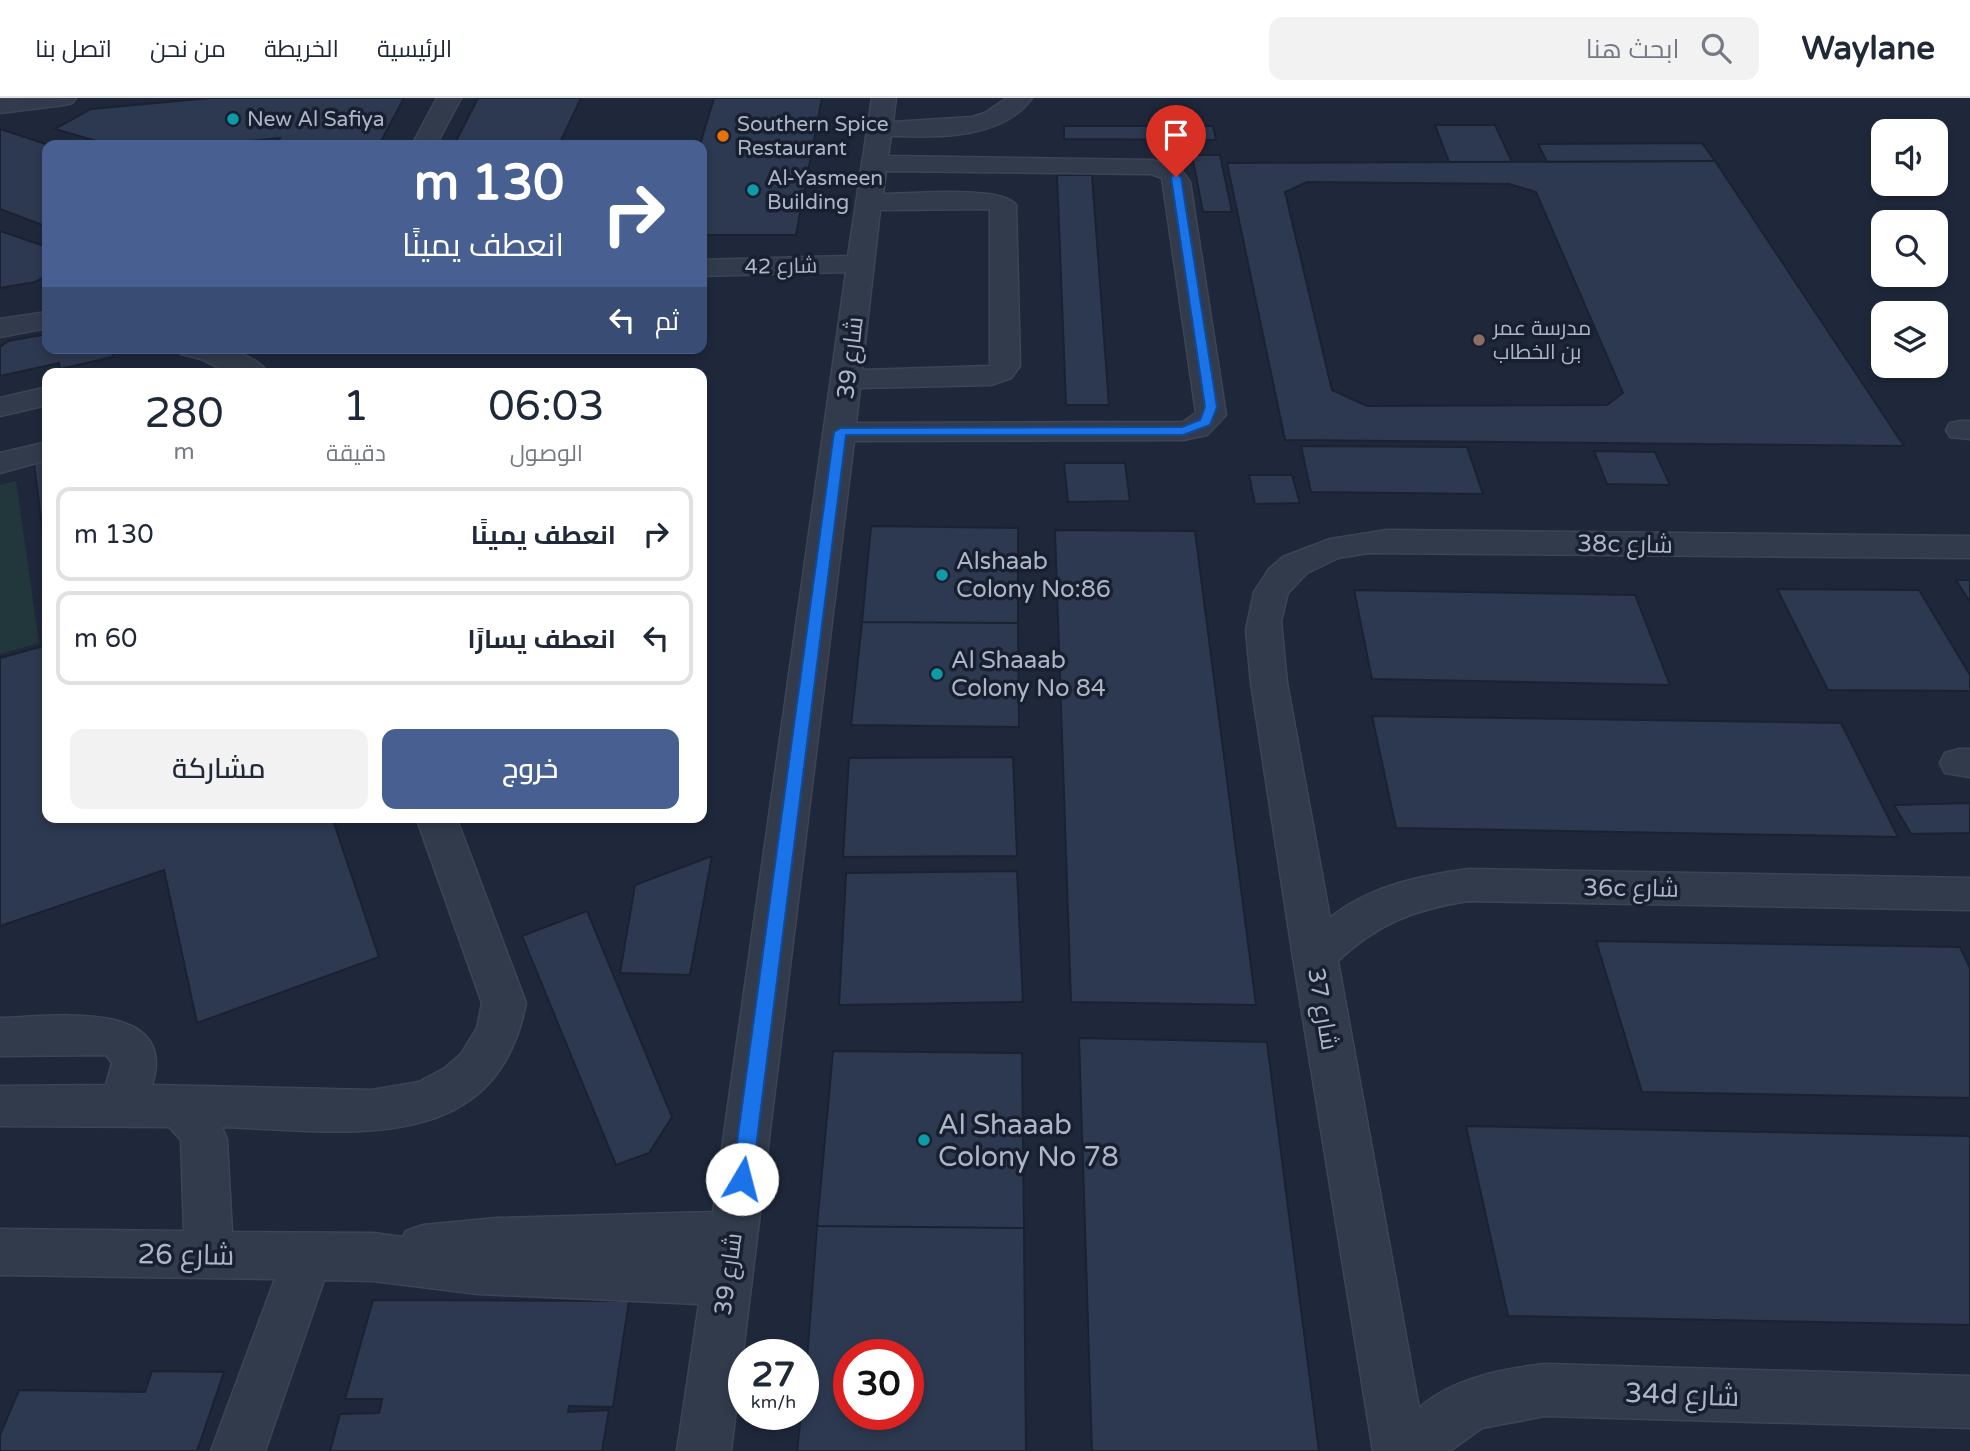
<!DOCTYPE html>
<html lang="ar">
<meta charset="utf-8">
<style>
:root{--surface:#fff;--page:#f2f2f3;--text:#1f2937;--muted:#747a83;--line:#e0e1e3;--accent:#486091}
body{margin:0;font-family:"Varela Round",Cairo,sans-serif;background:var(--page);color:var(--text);direction:rtl;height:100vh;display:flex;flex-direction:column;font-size:26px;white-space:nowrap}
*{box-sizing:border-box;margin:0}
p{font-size:23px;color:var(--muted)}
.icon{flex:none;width:38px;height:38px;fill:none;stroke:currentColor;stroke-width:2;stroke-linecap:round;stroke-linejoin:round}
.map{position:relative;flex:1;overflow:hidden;direction:ltr}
.drawer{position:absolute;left:42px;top:270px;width:665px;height:455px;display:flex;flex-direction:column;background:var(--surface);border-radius:14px;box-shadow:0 4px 10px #0003;direction:rtl}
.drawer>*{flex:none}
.banner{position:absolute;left:42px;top:42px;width:665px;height:214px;border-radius:14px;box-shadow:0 4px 10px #0003;direction:rtl;background:#486091;color:#fff;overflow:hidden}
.tools{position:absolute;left:1871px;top:21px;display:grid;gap:14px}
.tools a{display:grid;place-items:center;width:77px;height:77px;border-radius:14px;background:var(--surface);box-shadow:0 4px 10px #0003;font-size:35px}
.speed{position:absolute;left:728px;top:1241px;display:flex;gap:14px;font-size:35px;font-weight:700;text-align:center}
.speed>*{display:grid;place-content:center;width:91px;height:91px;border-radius:50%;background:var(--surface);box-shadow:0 4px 10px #0003;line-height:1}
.speed small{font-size:18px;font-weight:400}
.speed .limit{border:10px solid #d22;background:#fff;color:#111}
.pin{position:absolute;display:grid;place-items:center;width:60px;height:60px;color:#fff;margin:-72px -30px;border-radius:50% 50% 50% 0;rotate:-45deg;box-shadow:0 0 7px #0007}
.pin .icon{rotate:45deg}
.me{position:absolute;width:77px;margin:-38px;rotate:8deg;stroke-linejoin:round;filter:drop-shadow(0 0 5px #0008)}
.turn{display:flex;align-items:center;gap:24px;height:147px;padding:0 28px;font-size:32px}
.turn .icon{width:91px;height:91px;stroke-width:2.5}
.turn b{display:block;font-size:49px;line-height:60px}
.then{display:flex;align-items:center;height:66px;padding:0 28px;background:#0003;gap:14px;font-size:26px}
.eta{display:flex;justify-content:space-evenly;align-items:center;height:119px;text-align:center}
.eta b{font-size:42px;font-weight:600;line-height:49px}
.action{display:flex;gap:14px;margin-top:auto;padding:14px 28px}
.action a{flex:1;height:80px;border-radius:14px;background:var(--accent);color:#fff;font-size:28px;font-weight:600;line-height:80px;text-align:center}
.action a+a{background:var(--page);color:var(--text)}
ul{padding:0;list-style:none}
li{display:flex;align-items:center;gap:21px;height:94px;margin:0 14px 10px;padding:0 14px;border:4px solid var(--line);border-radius:14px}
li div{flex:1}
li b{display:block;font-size:26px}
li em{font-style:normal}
header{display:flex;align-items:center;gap:42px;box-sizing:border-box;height:98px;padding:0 35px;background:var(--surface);border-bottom:2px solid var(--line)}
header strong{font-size:33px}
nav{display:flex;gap:38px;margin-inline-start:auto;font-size:24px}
.search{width:490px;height:63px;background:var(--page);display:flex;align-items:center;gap:18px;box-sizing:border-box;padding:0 24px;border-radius:14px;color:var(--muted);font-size:26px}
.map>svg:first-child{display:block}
.green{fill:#21373c}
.building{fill:#2d3950;stroke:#1a2232;stroke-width:2;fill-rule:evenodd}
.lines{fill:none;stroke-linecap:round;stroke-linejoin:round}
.minor-casing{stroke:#3c4455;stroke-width:3}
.minor{fill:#323b4b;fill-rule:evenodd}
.route{fill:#1a73e8;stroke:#114b97;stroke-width:2}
.culture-dot{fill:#0f9aa8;stroke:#182030;stroke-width:2.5}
.food-dot{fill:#e8710a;stroke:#182030;stroke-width:2.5}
.education-dot{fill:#8d6e63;stroke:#182030;stroke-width:2.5}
.labels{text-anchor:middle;stroke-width:7;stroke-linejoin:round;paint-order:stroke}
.far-poi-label{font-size:21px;fill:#adb5c8;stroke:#182030;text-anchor:start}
.far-street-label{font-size:21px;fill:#adb5c8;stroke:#182030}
.street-label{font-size:24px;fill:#adb5c8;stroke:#182030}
.poi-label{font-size:24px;fill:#adb5c8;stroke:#182030;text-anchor:start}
.near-poi-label{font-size:28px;fill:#adb5c8;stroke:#182030;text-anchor:start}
.near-street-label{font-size:28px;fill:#adb5c8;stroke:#182030}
</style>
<header>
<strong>Waylane</strong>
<div class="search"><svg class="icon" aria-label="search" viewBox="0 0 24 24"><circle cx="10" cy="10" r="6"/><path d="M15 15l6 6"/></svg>ابحث هنا</div>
<nav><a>الرئيسية</a><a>الخريطة</a><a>من نحن</a><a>اتصل بنا</a></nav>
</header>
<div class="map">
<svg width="1970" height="1353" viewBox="0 0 1970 1353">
<rect width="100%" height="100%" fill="#1f283b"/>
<path class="green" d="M16,383L39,545L0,556V387Z"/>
<path class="building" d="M210,0H404L379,47H275L280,40L205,47H110L55,31L91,11Z
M478,0H581L559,47H454Z
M714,0H822L796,137H702L700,47Z
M1435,27H1495L1512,64H1449Z
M1064,28H1213L1216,42L1064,41Z
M0,31L49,47L47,129L0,111Z
M1702,45L1715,63L1547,64L1538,46Z
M1192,57H1220L1232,114H1203Z
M1715,63L1904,348L1285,342L1227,65ZM1307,84L1509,86L1536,94L1623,295L1607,307L1367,308L1332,292L1285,94Z
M1057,77H1092L1109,307H1066Z
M0,133L47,149V177L35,184L0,190Z
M47,236V250H112L113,259L60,271L59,265L0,278V249L8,243Z
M1301,348L1467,349L1483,396L1311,394Z
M1594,353L1655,354L1670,387L1607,386Z
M47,362V469L34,365Z
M1064,365H1125L1130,403L1068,404Z
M1249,377H1292L1300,405L1255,406Z
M871,428L1018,430V525L862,524Z
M1055,432L1195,433L1256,907L1071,904Z
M1956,482H1970V504Z
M1777,491L1919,492L1970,577V593L1828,592Z
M1354,492L1635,497L1670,587L1372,581Z
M862,524L1018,525L1019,629L851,627Z
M47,547V719H332L379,859L197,925L164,772L0,828V560Z
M1372,618L1841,625L1898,739L1396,730Z
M1013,659L1017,758L843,759L849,660Z
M1970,705V735L1911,736L1894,707Z
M712,758L690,877L620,875L635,787Z
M1017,773L1023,904L839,907L846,775Z
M587,813L672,1019L649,1055L616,1067L522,838Z
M1596,843L1960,849L1970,870V1000L1642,994Z
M1079,940L1267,944L1319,1353H1092Z
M833,953L1022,955L1024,1130L817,1128Z
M1466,1028L1970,1038V1227L1508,1218Z
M817,1128L1024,1130L1026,1353H797L801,1316H803ZM849,1256H908V1316H849Z
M373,1202L629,1203L613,1309L569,1308L568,1314L609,1312L602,1353H330L340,1316L379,1315L382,1301H345Z
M152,1273L224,1274L197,1353H0V1337L19,1292L145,1294Z"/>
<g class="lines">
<g class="minor-casing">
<path id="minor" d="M76,0L72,5L64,7L0,15V1Z
M437,0H461L436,47H412Z
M872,0H896L893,24L972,19L985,15L1007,0H1032C1002,42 936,39 891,38L888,58L1153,62L1180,70L1190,84L1226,317L1207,337L1183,342L854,343L731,1353H677L699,1206L478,1196L373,1183L324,1182L265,1353H211L275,1181L0,1177V1131L184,1133L181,1042L169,1029L0,1028V988L106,987L112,965L106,957L0,958V920C49,919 180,899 152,987L372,992L419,984L445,970L461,956L477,930L482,905L416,719H456L526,905C496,1062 344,1033 222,1029L227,1042L232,1134L373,1135L403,1139L406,1133L423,1127L497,1120L713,1114L846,174L702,178V162L848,158ZM886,73L1151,76L1162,80L1196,315L1183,324L856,325L860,290L991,287L1011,280L1020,268L1016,107C1002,87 909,96 883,96ZM990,111V268L862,272L880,112Z
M47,214V230L0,239V221Z
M177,250C205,250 249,248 268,275H229L201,261L181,256Z
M47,289V307L0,318V300Z
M1961,323H1970V341L1950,339L1946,332L1950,325Z
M47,344V362L0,375V355Z
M1387,432L1970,438V460L1368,455L1338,460L1307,475L1288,495L1281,523L1287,585L1330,820C1369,788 1419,778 1468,771L1970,780V812L1468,803C1416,811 1376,826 1338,863L1419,1310C1453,1280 1502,1271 1545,1266L1970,1278V1330L1545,1318L1482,1330L1450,1353H1373L1293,859L1251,585L1246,532L1254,494L1269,471L1283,459L1330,441Z
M1959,651H1970V679L1945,675L1940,665L1945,655Z"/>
</g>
<use href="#minor" class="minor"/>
</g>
<path class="route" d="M1176,76L1181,79L1217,309L1210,327L1183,337H846L752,1081L749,1087L742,1090L735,1087L732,1081L834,334L841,330L1182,329L1200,322L1205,309L1171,79Z"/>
<g class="culture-dot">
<circle cx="233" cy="21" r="7"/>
<circle cx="753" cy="92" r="7"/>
<circle cx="942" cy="477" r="7"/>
<circle cx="937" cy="576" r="7"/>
<circle cx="924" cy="1042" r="7"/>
</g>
<circle class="food-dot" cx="723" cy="38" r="7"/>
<circle class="education-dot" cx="1479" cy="242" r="7"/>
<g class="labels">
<g class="far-poi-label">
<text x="247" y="28">New Al Safiya</text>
<text x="737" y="33">Southern Spice<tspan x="737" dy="24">Restaurant</tspan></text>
<text x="767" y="87">Al-Yasmeen<tspan x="767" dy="24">Building</tspan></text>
<text x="1493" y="237">مدرسة عمر<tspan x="1493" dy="24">بن الخطاب</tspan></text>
</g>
<g class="far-street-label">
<text transform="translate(781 168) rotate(-1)" y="7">شارع 42</text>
</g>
<g class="street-label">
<text transform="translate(850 260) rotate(-83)" y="8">شارع 39</text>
<text transform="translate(1625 446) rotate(1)" y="8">38c شارع</text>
<text transform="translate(1631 790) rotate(1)" y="8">36c شارع</text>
<text transform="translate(1323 911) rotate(80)" y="8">شارع 37</text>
<text transform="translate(728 1176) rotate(-82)" y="8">شارع 39</text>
</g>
<g class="poi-label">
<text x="956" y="471">Alshaab<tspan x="956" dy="28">Colony No:86</tspan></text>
<text x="951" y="570">Al Shaaab<tspan x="951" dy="28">Colony No 84</tspan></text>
</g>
<g class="near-poi-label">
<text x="938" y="1036">Al Shaaab<tspan x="938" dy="32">Colony No 78</tspan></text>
</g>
<g class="near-street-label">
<text transform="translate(186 1156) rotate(1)" y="10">شارع 26</text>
<text transform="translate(1682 1296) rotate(2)" y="10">34d شارع</text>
</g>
</g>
</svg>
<div class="tools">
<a><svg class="icon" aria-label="sound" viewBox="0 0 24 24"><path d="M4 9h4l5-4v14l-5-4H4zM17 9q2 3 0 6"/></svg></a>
<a><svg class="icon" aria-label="search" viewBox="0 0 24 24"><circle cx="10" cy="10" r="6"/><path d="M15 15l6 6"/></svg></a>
<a><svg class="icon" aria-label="layers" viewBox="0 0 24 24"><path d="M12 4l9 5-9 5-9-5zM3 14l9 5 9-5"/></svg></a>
</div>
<div class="speed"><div>27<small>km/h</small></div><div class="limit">30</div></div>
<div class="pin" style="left:1176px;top:79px;background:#d93025"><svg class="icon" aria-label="arrive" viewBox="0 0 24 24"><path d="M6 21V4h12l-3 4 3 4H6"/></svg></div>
<svg class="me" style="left:742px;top:1081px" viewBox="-20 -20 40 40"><circle r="19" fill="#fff"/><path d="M0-13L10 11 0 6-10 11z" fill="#1a73e8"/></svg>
<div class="banner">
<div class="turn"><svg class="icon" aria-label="right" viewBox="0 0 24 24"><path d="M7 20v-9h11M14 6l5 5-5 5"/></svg><div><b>130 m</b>انعطف يمينًا</div></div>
<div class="then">ثم<svg class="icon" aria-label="left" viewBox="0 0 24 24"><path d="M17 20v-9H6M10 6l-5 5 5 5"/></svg></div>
</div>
<section class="drawer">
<div class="eta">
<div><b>06:03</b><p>الوصول</p></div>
<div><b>1</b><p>دقيقة</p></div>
<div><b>280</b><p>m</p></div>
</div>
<ul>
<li><svg class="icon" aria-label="right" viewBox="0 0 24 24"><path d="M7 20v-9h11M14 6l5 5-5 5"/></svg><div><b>انعطف يمينًا</b></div><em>130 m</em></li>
<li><svg class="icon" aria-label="left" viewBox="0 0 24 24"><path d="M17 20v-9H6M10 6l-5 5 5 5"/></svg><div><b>انعطف يسارًا</b></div><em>60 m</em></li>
</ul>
<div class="action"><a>خروج</a><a>مشاركة</a></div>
</section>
</div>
